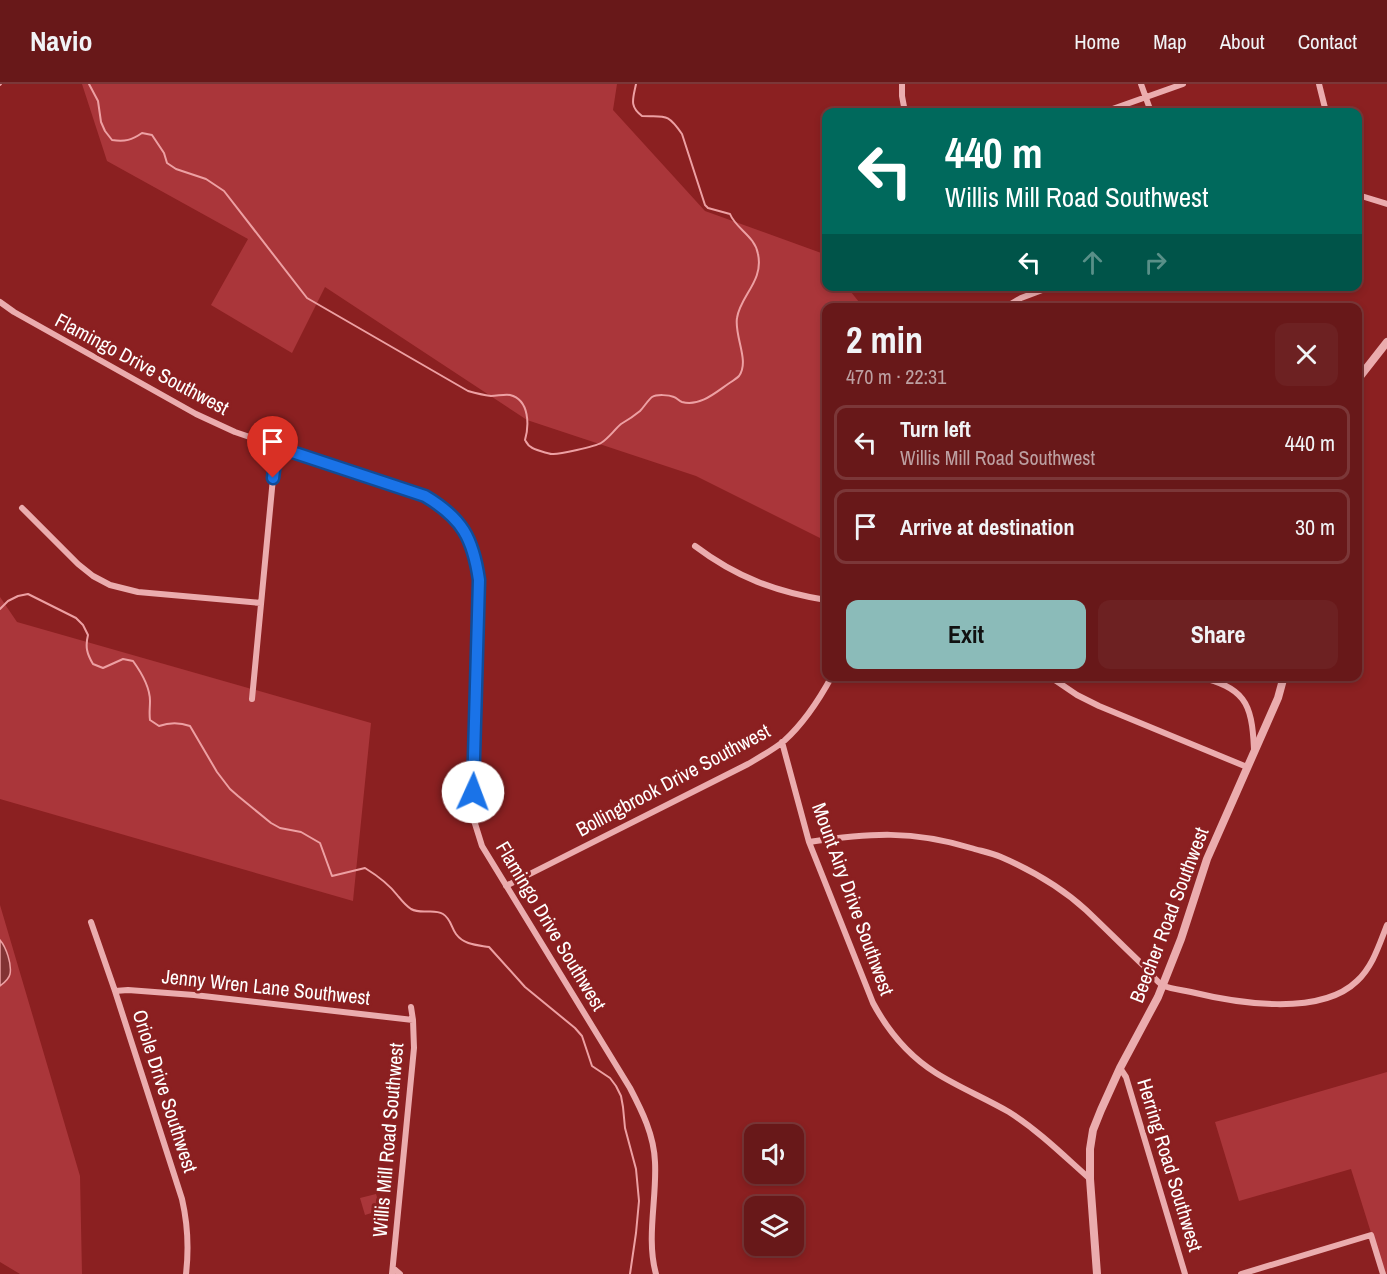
<!DOCTYPE html>
<meta charset="utf-8">
<style>
:root{--surface:#681819;--page:#6d2122;--text:#f1f3f6;--muted:#bda0a2;--line:#7b3738;--accent:#8bbbb9}
body{margin:0;font-family:"Archivo Narrow",sans-serif;background:var(--page);color:var(--text);height:100vh;display:flex;flex-direction:column;font-size:22px;white-space:nowrap}
*{box-sizing:border-box;margin:0}
p{font-size:20px;color:var(--muted)}
.icon{flex:none;width:33px;height:33px;fill:none;stroke:currentColor;stroke-width:2;stroke-linecap:round;stroke-linejoin:round}
.map{position:relative;flex:1;overflow:hidden}
.details{position:absolute;left:822px;top:219px;width:540px;height:378px;display:flex;flex-direction:column;background:var(--surface);border-radius:12px;box-shadow:0 3px 9px #0003,0 0 0 2px var(--line)}
.details>*{flex:none}
.hud{position:absolute;left:822px;top:24px;width:540px;height:183px;border-radius:12px;box-shadow:0 3px 9px #0003,0 0 0 2px var(--line);background:#00695c;color:#fff;overflow:hidden}
.fabs{position:absolute;left:744px;top:1040px;display:grid;gap:12px}
.fabs a{display:grid;place-items:center;width:60px;height:60px;border-radius:12px;background:var(--surface);box-shadow:0 3px 9px #0003,0 0 0 2px var(--line);font-size:30px}
.pin{position:absolute;display:grid;place-items:center;width:51px;height:51px;color:#fff;margin:-62px -26px;border-radius:50% 50% 50% 0;rotate:-45deg;box-shadow:0 0 6px #0007}
.pin .icon{rotate:45deg}
.me{position:absolute;width:66px;margin:-33px;rotate:2deg;stroke-linejoin:round;filter:drop-shadow(0 0 4px #0008)}
.turn{display:flex;align-items:center;gap:21px;height:126px;padding:0 24px;font-size:27px}
.turn .icon{width:78px;height:78px;stroke-width:2.5}
.turn b{display:block;font-size:42px;line-height:51px}
.lanes{display:flex;align-items:center;height:57px;padding:0 24px;background:#0003;justify-content:center;gap:30px;direction:ltr}
.lanes .off{opacity:.35}
.round{display:grid;place-items:center;flex:none;width:63px;height:63px;border-radius:12px;background:var(--page)}
.overview{display:flex;align-items:center;justify-content:space-between;height:102px;padding:0 24px}
h1{font-size:36px;font-weight:700;line-height:45px}
.primary-button{display:flex;gap:12px;margin-top:auto;padding:12px 24px}
.primary-button a{flex:1;height:69px;border-radius:12px;background:var(--accent);color:#111;font-size:24px;font-weight:700;line-height:69px;text-align:center}
.primary-button a+a{background:var(--page);color:var(--text)}
ul{padding:0;list-style:none}
li{display:flex;align-items:center;gap:18px;height:75px;margin:0 12px 9px;padding:0 12px;border:3px solid var(--line);border-radius:12px}
li div{flex:1}
li b{display:block;font-size:22px}
li em{font-style:normal}
header{display:flex;align-items:center;gap:36px;box-sizing:border-box;height:84px;padding:0 30px;background:var(--surface);border-bottom:2px solid var(--line)}
header strong{font-size:28px}
nav{display:flex;gap:33px;margin-inline-start:auto;font-size:21px}
.map>svg:first-child{display:block}
.green{fill:#aa363a}
.water{fill:#823334;stroke:#eda0a3;stroke-width:1.5}
.lines{fill:none;stroke-linecap:round;stroke-linejoin:round}
.stream{stroke:#eda0a3;stroke-width:2}
.minor{stroke:#ebacae;stroke-width:6}
.tertiary{stroke:#ebacae;stroke-width:8}
.route-casing{stroke:#114b97;stroke-width:15}
.route{stroke:#1a73e8;stroke-width:10}
.labels{text-anchor:middle;stroke-width:6;stroke-linejoin:round;paint-order:stroke}
.street-label{font-size:20px;fill:#fff;stroke:#8b2021}
</style>
<header>
<strong>Navio</strong>
<nav><a>Home</a><a>Map</a><a>About</a><a>Contact</a></nav>
</header>
<div class="map">
<svg width="1387" height="1190" viewBox="0 0 1387 1190">
<rect width="100%" height="100%" fill="#8b2021"/>
<path class="green" d="M82,0H617L613,26L705,127L824,170L826,174V202L847,203L863,223L826,224V457L696,392L527,336L325,203L292,269L211,221L248,155L107,77Z
M0,513L17,538L371,639L353,817L0,715Z
M0,821L80,1092L82,1190H20L0,1178Z
M1387,988V1190H1384L1351,1085L1239,1117L1215,1038Z
M376,1110L381,1126L365,1131L360,1114Z"/>
<path class="water" d="M0,856C6,863 12,880 10,890C9,895 4,899 0,902Z"/>
<g class="lines">
<path class="stream" d="M89,0L98,17L101,38L105,47L112,56C125,58 132,56 142,49L152,51L164,69L167,79L176,85L206,95L224,107L307,214L468,307C475,309 483,311 491,312C497,312 505,310 510,311C530,316 529,342 525,356C527,359 528,362 531,363C533,365 549,370 552,370C558,371 596,362 601,359C609,354 614,346 621,340C628,336 634,332 640,327C644,323 648,316 652,313C657,310 669,311 674,313C677,314 679,317 682,318C699,323 715,309 728,300C731,298 736,295 739,292C750,277 734,252 737,234C740,212 764,197 758,170C755,152 736,145 730,130L708,124L705,121L682,50C667,28 665,33 642,32C629,22 633,15 636,0
M0,1L1,0
M0,525L8,517L18,512L28,510L76,534L83,541L88,551C85,563 87,570 93,580L103,584L123,575L133,577C141,588 150,603 150,617C150,624 149,629 150,636L159,642C170,638 179,638 190,642L217,688L230,705L238,712L271,739L280,744L301,748L320,759L332,792L365,784C378,792 389,800 398,812C402,817 405,821 411,825C422,831 433,824 443,830C451,835 451,843 456,850C464,861 477,861 489,863L525,903L575,944L582,952L592,982L610,994L616,1002L621,1012L623,1023L625,1044L636,1085L639,1117L636,1149L630,1190"/>
<path class="minor" d="M902,0V12L905,28
M1141,0L1151,28
M1319,0L1326,28
M1104,28L1183,0
M1358,111L1387,120
M0,218L14,228L196,330L235,348L425,412C462,434 473,454 479,496L472,730L482,762L630,1004C642,1027 654,1051 655,1078C657,1115 646,1154 656,1190
M1004,224L1021,214L1053,202
M22,424L78,480L93,492L110,501L138,508L261,519
M695,462C736,493 776,508 826,516
M1049,592L1077,611L1099,622L1247,683
M1197,592C1244,604 1252,617 1254,665
M252,615L275,373L277,363
M782,658L809,758L873,919C888,947 909,972 936,989C960,1004 985,1014 1009,1028C1039,1047 1064,1072 1090,1095
M809,758C870,749 912,746 971,764C981,767 992,769 1001,773C1031,786 1062,804 1086,826C1106,845 1125,864 1145,883C1151,889 1157,899 1164,902C1172,905 1182,906 1191,908C1236,919 1320,933 1357,897C1373,882 1379,861 1387,841
M506,802L748,680C760,673 773,666 784,657C804,639 819,616 832,592
M91,838L115,907L182,1115C188,1141 189,1164 186,1190
M115,907L128,906L194,911L413,936
M1120,984L1126,993L1185,1190
M393,1184L400,1190
M392,1190L414,964L413,936L411,923
M1241,1190L1371,1151L1383,1190"/>
<path class="tertiary" d="M1358,295L1387,258
M1097,1190L1090,1095V1065L1093,1046L1101,1026L1120,984L1158,913L1181,855L1207,775L1278,614L1284,592"/>
</g>
<g class="lines">
<g class="route-casing">
<path id="route" d="M273,394L277,363L425,412C462,434 473,454 479,496L473,708"/>
</g>
<use href="#route" class="route"/>
</g>
<g class="labels">
<g class="street-label">
<text transform="translate(142 280) rotate(28)" y="7">Flamingo Drive Southwest</text>
<text transform="translate(673 696) rotate(-28)" y="7">Bollingbrook Drive Southwest</text>
<text transform="translate(853 815) rotate(70)" y="7">Mount Airy Drive Southwest</text>
<text transform="translate(1169 831) rotate(-69)" y="7">Beecher Road Southwest</text>
<text transform="translate(551 842) rotate(59)" y="7">Flamingo Drive Southwest</text>
<text transform="translate(266 903) rotate(6)" y="7">Jenny Wren Lane Southwest</text>
<text transform="translate(165 1007) rotate(72)" y="7">Oriole Drive Southwest</text>
<text transform="translate(388 1056) rotate(-85)" y="7">Willis Mill Road Southwest</text>
<text transform="translate(1170 1081) rotate(73)" y="7">Herring Road Southwest</text>
</g>
</g>
</svg>
<div class="fabs">
<a><svg class="icon" aria-label="sound" viewBox="0 0 24 24"><path d="M4 9h4l5-4v14l-5-4H4zM17 9q2 3 0 6"/></svg></a>
<a><svg class="icon" aria-label="layers" viewBox="0 0 24 24"><path d="M12 4l9 5-9 5-9-5zM3 14l9 5 9-5"/></svg></a>
</div>
<div class="pin" style="left:273px;top:394px;background:#d93025"><svg class="icon" aria-label="arrive" viewBox="0 0 24 24"><path d="M6 21V4h12l-3 4 3 4H6"/></svg></div>
<svg class="me" style="left:473px;top:708px" viewBox="-20 -20 40 40"><circle r="19" fill="#fff"/><path d="M0-13L10 11 0 6-10 11z" fill="#1a73e8"/></svg>
<div class="hud">
<div class="turn"><svg class="icon" aria-label="left" viewBox="0 0 24 24"><path d="M17 20v-9H6M10 6l-5 5 5 5"/></svg><div><b>440 m</b>Willis Mill Road Southwest</div></div>
<div class="lanes"><svg class="icon" aria-label="left" viewBox="0 0 24 24"><path d="M17 20v-9H6M10 6l-5 5 5 5"/></svg><svg class="icon off" aria-label="ahead" viewBox="0 0 24 24"><path d="M12 20V5M6 11l6-6 6 6"/></svg><svg class="icon off" aria-label="right" viewBox="0 0 24 24"><path d="M7 20v-9h11M14 6l5 5-5 5"/></svg></div>
</div>
<section class="details">
<div class="overview"><div><h1>2 min</h1><p>470 m · 22:31</p></div><a class="round"><svg class="icon" aria-label="close" viewBox="0 0 24 24"><path d="M6 6l12 12M18 6L6 18"/></svg></a></div>
<ul>
<li><svg class="icon" aria-label="left" viewBox="0 0 24 24"><path d="M17 20v-9H6M10 6l-5 5 5 5"/></svg><div><b>Turn left</b><p>Willis Mill Road Southwest</p></div><em>440 m</em></li>
<li><svg class="icon" aria-label="arrive" viewBox="0 0 24 24"><path d="M6 21V4h12l-3 4 3 4H6"/></svg><div><b>Arrive at destination</b></div><em>30 m</em></li>
</ul>
<div class="primary-button"><a>Exit</a><a>Share</a></div>
</section>
</div>
